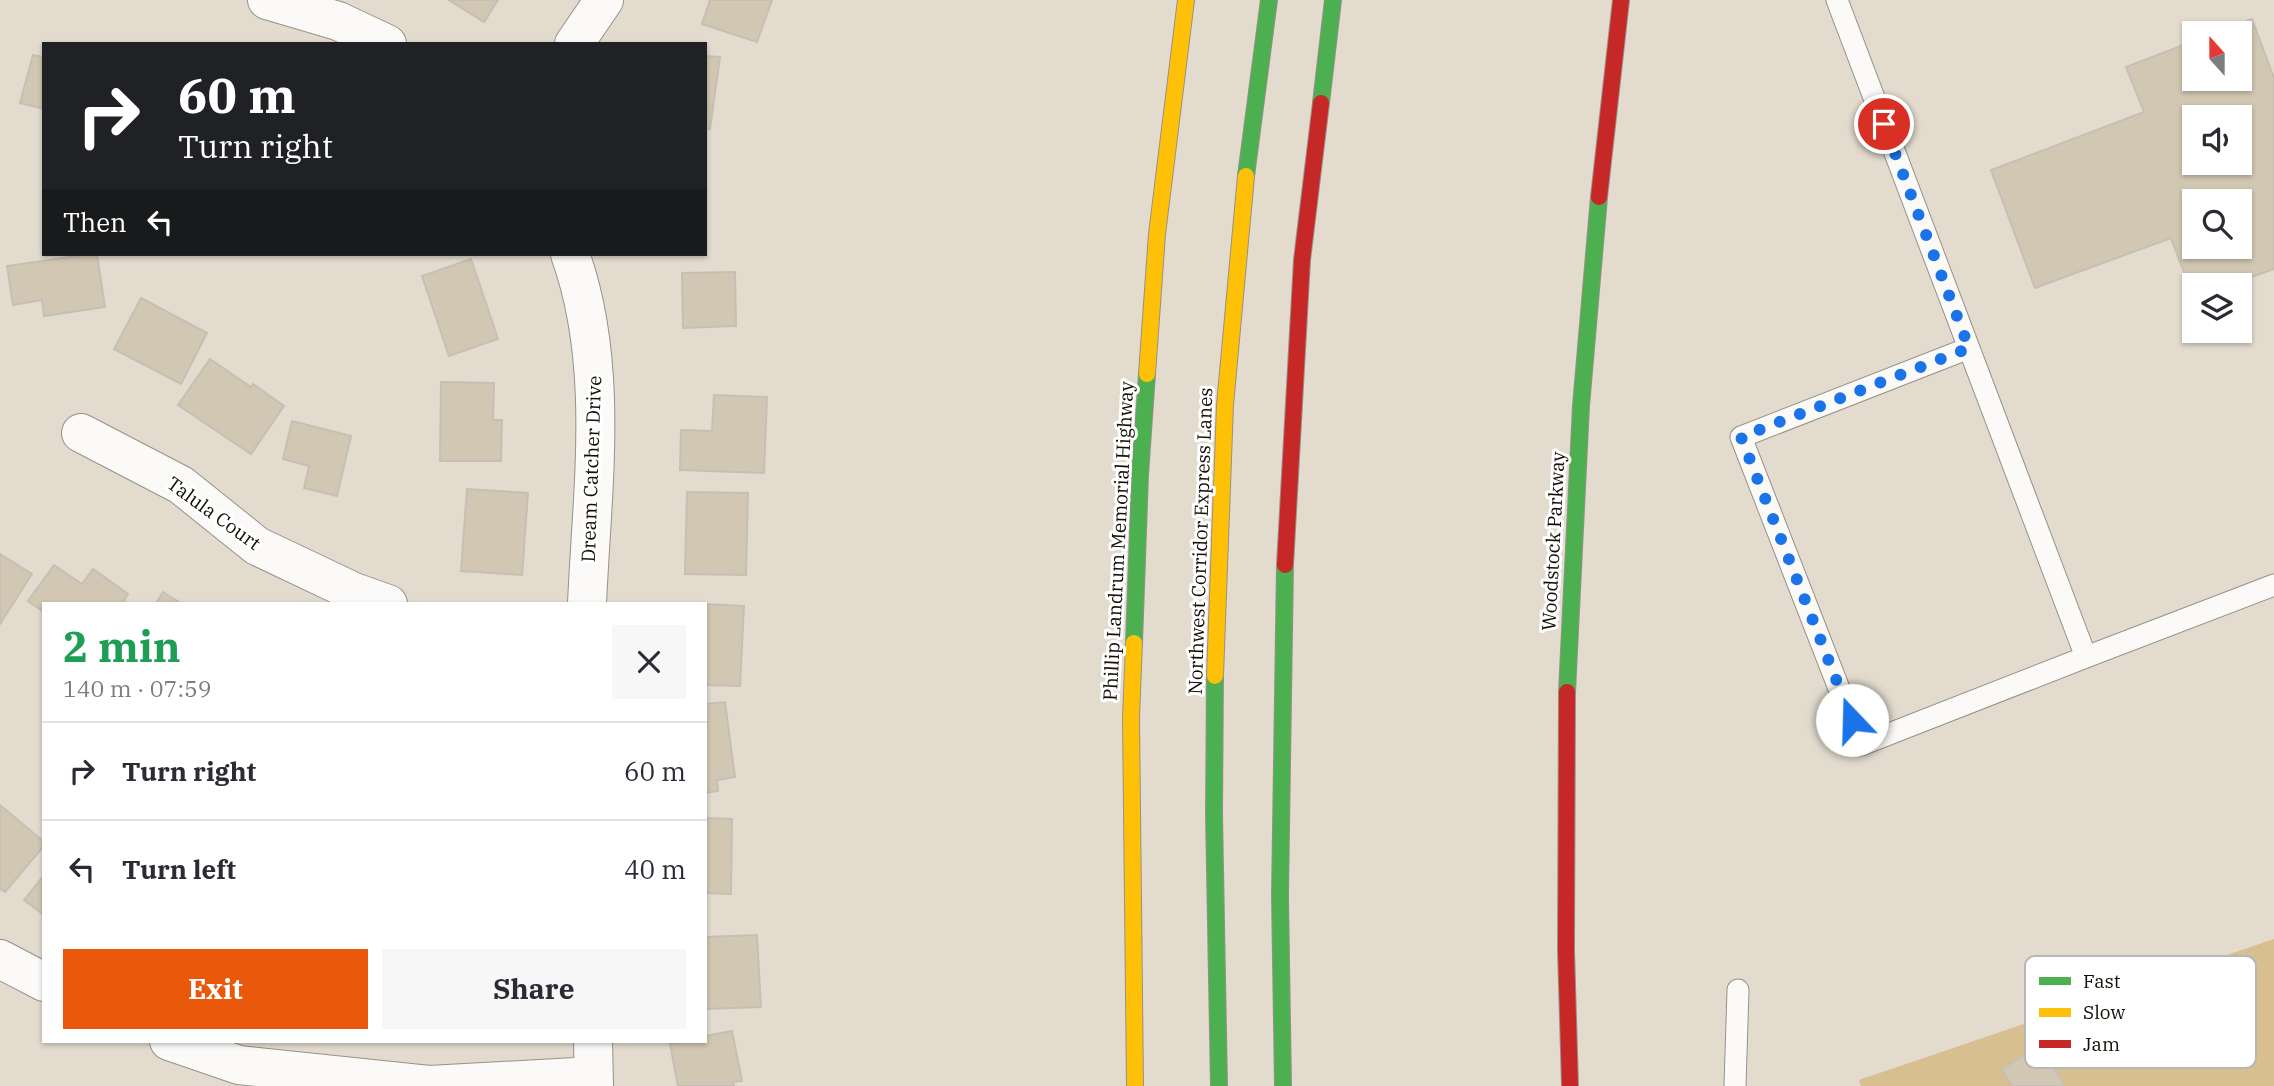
<!DOCTYPE html>
<meta charset="utf-8">
<style>
:root{--surface:#fff;--page:#f7f7f7;--text:#2b2b33;--muted:#7c7c81;--line:#e1e1e2;--accent:#ea580c}
body{margin:0;font-family:"IBM Plex Serif",serif;background:var(--page);color:var(--text);height:100vh;display:flex;flex-direction:column;font-size:26px;white-space:nowrap}
*{box-sizing:border-box;margin:0}
p{font-size:23px;color:var(--muted)}
.icon{flex:none;width:38px;height:38px;fill:none;stroke:currentColor;stroke-width:2;stroke-linecap:round;stroke-linejoin:round}
.map{position:relative;flex:1;overflow:hidden}
.drawer{position:absolute;left:42px;top:602px;width:665px;height:441px;display:flex;flex-direction:column;background:var(--surface);border-radius:0px;box-shadow:0 2px 5px #0004}
.drawer>*{flex:none}
.top-card{position:absolute;left:42px;top:42px;width:665px;height:214px;border-radius:0px;box-shadow:0 2px 5px #0004;background:#202124;color:#fff;overflow:hidden}
.needle{width:46px;rotate:339deg}
.controls{position:absolute;left:2182px;top:21px;display:grid;gap:14px}
.controls a{display:grid;place-items:center;width:70px;height:70px;border-radius:0px;background:var(--surface);box-shadow:0 2px 5px #0004;font-size:35px}
.pin{position:absolute;display:grid;place-items:center;width:60px;height:60px;color:#fff;margin:-30px;border:4px solid #fff;border-radius:50%;box-shadow:0 2px 7px #0007}
.me{position:absolute;width:77px;margin:-38px;rotate:339deg;stroke-linejoin:round;filter:drop-shadow(0 0 5px #0008)}
.turn{display:flex;align-items:center;gap:24px;height:147px;padding:0 21px;font-size:32px}
.turn .icon{width:91px;height:91px;stroke-width:2.5}
.turn b{display:block;font-size:49px;line-height:60px}
.then{display:flex;align-items:center;height:66px;padding:0 21px;background:#0003;gap:14px;font-size:26px}
.round{display:grid;place-items:center;flex:none;width:74px;height:74px;border-radius:0px;background:var(--page)}
.head{display:flex;align-items:center;justify-content:space-between;height:119px;padding:0 21px}
h1{font-size:42px;font-weight:700;line-height:52px;color:#1e9e55}
.button{display:flex;gap:14px;margin-top:auto;padding:14px 21px}
.button a{flex:1;height:80px;border-radius:0px;background:var(--accent);color:#fff;font-size:28px;font-weight:700;line-height:80px;text-align:center}
.button a+a{background:var(--page);color:var(--text)}
ul{padding:0;list-style:none}
li{display:flex;align-items:center;gap:21px;height:98px;padding:0 21px;border-top:2px solid var(--line)}
li div{flex:1}
li b{display:block;font-size:26px}
li em{font-style:normal}
.map>svg:first-child{display:block}
.forest{fill:#d7bf8f}
.building{fill:#d1c7b2;stroke:#c5bfb5;stroke-width:2;fill-rule:evenodd}
.lines{fill:none;stroke-linecap:round;stroke-linejoin:round}
.lane-casing{stroke:#979188;stroke-width:23}
.street-casing{stroke:#979188;stroke-width:40}
.fast-casing{stroke:#979188;stroke-width:18}
.slow-casing{stroke:#979188;stroke-width:18}
.jam-casing{stroke:#979188;stroke-width:18}
.lane{stroke:#fbfaf8;stroke-width:21}
.street{stroke:#fbfaf8;stroke-width:38}
.fast{stroke:#4caf50;stroke-width:16}
.slow{stroke:#ffc107;stroke-width:16}
.jam{stroke:#c62828;stroke-width:16}
.route{stroke:#1a73e8;stroke-width:12;stroke-dasharray:0 21.6}
.labels{text-anchor:middle;stroke-width:6;stroke-linejoin:round;paint-order:stroke}
.street-label{font-size:19px;fill:#130e07;stroke:#fff}
.key{fill:#fff;stroke:#b8b7b5;stroke-width:2}
.key-label{font-size:19px;fill:#130e07}
</style>
<div class="map">
<svg width="2274" height="1086" viewBox="0 0 2274 1086">
<rect width="100%" height="100%" fill="#e2dbce"/>
<path class="forest" d="M2274,939V1086H1861L1859,1080Z"/>
<path class="building" d="M449,0H498L484,22Z
M710,0H772L757,42L702,24Z
M2252,19L2274,78V269L2230,285H2194V299L2171,238L2035,288L1991,170L2144,112L2126,67L2194,41V79H2240V33H2215ZM2194,117H2240V163H2194ZM2194,201H2240V247H2194Z
M33,55L44,57V109L20,103Z
M705,56L720,57L710,129H705Z
M91,254H97L105,307L44,316L42,300L13,305L7,266Z
M471,259L498,339L449,356L422,276Z
M735,272L736,326L683,328L682,273Z
M141,298L207,333L181,384L114,349Z
M210,359L251,387L253,384L284,406L251,454L178,405Z
M441,382L494,383L493,420H502L501,461H440Z
M714,395L767,397L764,473L680,470L681,430L712,431Z
M292,421L351,436L337,496L304,488L309,466L283,459Z
M467,489L528,493L522,575L461,571Z
M687,492L748,493L746,575L685,574Z
M0,554L32,574L0,624Z
M54,565L82,584L93,569L128,594L122,604H44V612L28,601Z
M163,592L182,604H156Z
M705,604L744,606L740,686L705,685Z
M725,702L735,777L717,780L718,791L705,793V704Z
M0,805L44,842V846L5,892L0,889Z
M705,818L732,819L731,894L705,893Z
M44,875V915L24,900Z
M757,935L761,1007L705,1009V937Z
M732,1031L742,1081L733,1082L734,1086H678L670,1044L683,1041H705V1036Z
M2040,1045L2065,1086H2012L2002,1069Z"/>
<g class="lines">
<g class="lane-casing">
<path id="lane" d="M1837,0L2086,657L2274,585
M1969,348L1741,437L1861,745L2086,657
M1735,1086L1738,990"/>
</g>
<g class="street-casing">
<path id="street" d="M267,0L338,21L387,44
M574,44L604,0
M570,254C610,365 592,488 587,604
M81,433L181,485L257,546L354,592L388,604
M0,959L44,982
M169,1041L239,1065L429,1085L593,1076
M593,1041L594,1086"/>
</g>
<g class="fast-casing">
<path id="fast" d="M1321,103L1333,0
M1246,176L1269,0
M1134,643L1140,475L1147,374
M1215,676L1214,814L1219,1086
M1567,692L1581,406L1599,197
M1283,1086L1280,896L1285,565"/>
</g>
<g class="slow-casing">
<path id="slow" d="M1147,374L1157,234L1186,0
M1134,643L1131,717L1135,1086
M1215,676L1225,405L1246,176"/>
</g>
<g class="jam-casing">
<path id="jam" d="M1599,197L1621,0
M1285,565L1302,260L1321,103
M1567,692L1566,950L1570,1086"/>
</g>
<use href="#lane" class="lane"/>
<use href="#street" class="street"/>
<use href="#fast" class="fast"/>
<use href="#slow" class="slow"/>
<use href="#jam" class="jam"/>
</g>
<g class="lines">
<path class="route" d="M1852,720L1741,437L1969,348L1884,124"/>
</g>
<g class="labels">
<g class="street-label">
<text transform="translate(591 469) rotate(-88)" y="7">Dream Catcher Drive</text>
<text transform="translate(214 513) rotate(36)" y="7">Talula Court</text>
<text transform="translate(1118 541) rotate(-87)" y="7">Phillip Landrum Memorial Highway</text>
<text transform="translate(1200 541) rotate(-88)" y="7">Northwest Corridor Express Lanes</text>
<text transform="translate(1553 541) rotate(-87)" y="7">Woodstock Parkway</text>
</g>
</g>
<rect x="2025" y="956" width="231" height="112" rx="10" class="key"/>
<rect x="2039" y="977" width="32" height="8" fill="#4caf50"/>
<rect x="2039" y="1008" width="32" height="9" fill="#ffc107"/>
<rect x="2039" y="1040" width="32" height="8" fill="#c62828"/>
<g class="key-label">
<text x="2083" y="988">Fast</text>
<text x="2083" y="1019">Slow</text>
<text x="2083" y="1051">Jam</text>
</g>
</svg>
<div class="controls">
<a><svg class="needle" viewBox="-14 -14 28 28"><path d="M0-13l5 13h-10z" fill="#e53935"/><path d="M0 13l5-13h-10z" fill="#7c7c81"/></svg></a>
<a><svg class="icon" aria-label="sound" viewBox="0 0 24 24"><path d="M4 9h4l5-4v14l-5-4H4zM17 9q2 3 0 6"/></svg></a>
<a><svg class="icon" aria-label="search" viewBox="0 0 24 24"><circle cx="10" cy="10" r="6"/><path d="M15 15l6 6"/></svg></a>
<a><svg class="icon" aria-label="layers" viewBox="0 0 24 24"><path d="M12 4l9 5-9 5-9-5zM3 14l9 5 9-5"/></svg></a>
</div>
<div class="pin" style="left:1884px;top:124px;background:#d93025"><svg class="icon" aria-label="arrive" viewBox="0 0 24 24"><path d="M6 21V4h12l-3 4 3 4H6"/></svg></div>
<svg class="me" style="left:1852px;top:720px" viewBox="-20 -20 40 40"><circle r="19" fill="#fff"/><path d="M0-13L10 11 0 6-10 11z" fill="#1a73e8"/></svg>
<div class="top-card">
<div class="turn"><svg class="icon" aria-label="right" viewBox="0 0 24 24"><path d="M7 20v-9h11M14 6l5 5-5 5"/></svg><div><b>60 m</b>Turn right</div></div>
<div class="then">Then<svg class="icon" aria-label="left" viewBox="0 0 24 24"><path d="M17 20v-9H6M10 6l-5 5 5 5"/></svg></div>
</div>
<section class="drawer">
<div class="head"><div><h1>2 min</h1><p>140 m · 07:59</p></div><a class="round"><svg class="icon" aria-label="close" viewBox="0 0 24 24"><path d="M6 6l12 12M18 6L6 18"/></svg></a></div>
<ul>
<li><svg class="icon" aria-label="right" viewBox="0 0 24 24"><path d="M7 20v-9h11M14 6l5 5-5 5"/></svg><div><b>Turn right</b></div><em>60 m</em></li>
<li><svg class="icon" aria-label="left" viewBox="0 0 24 24"><path d="M17 20v-9H6M10 6l-5 5 5 5"/></svg><div><b>Turn left</b></div><em>40 m</em></li>
</ul>
<div class="button"><a>Exit</a><a>Share</a></div>
</section>
</div>
